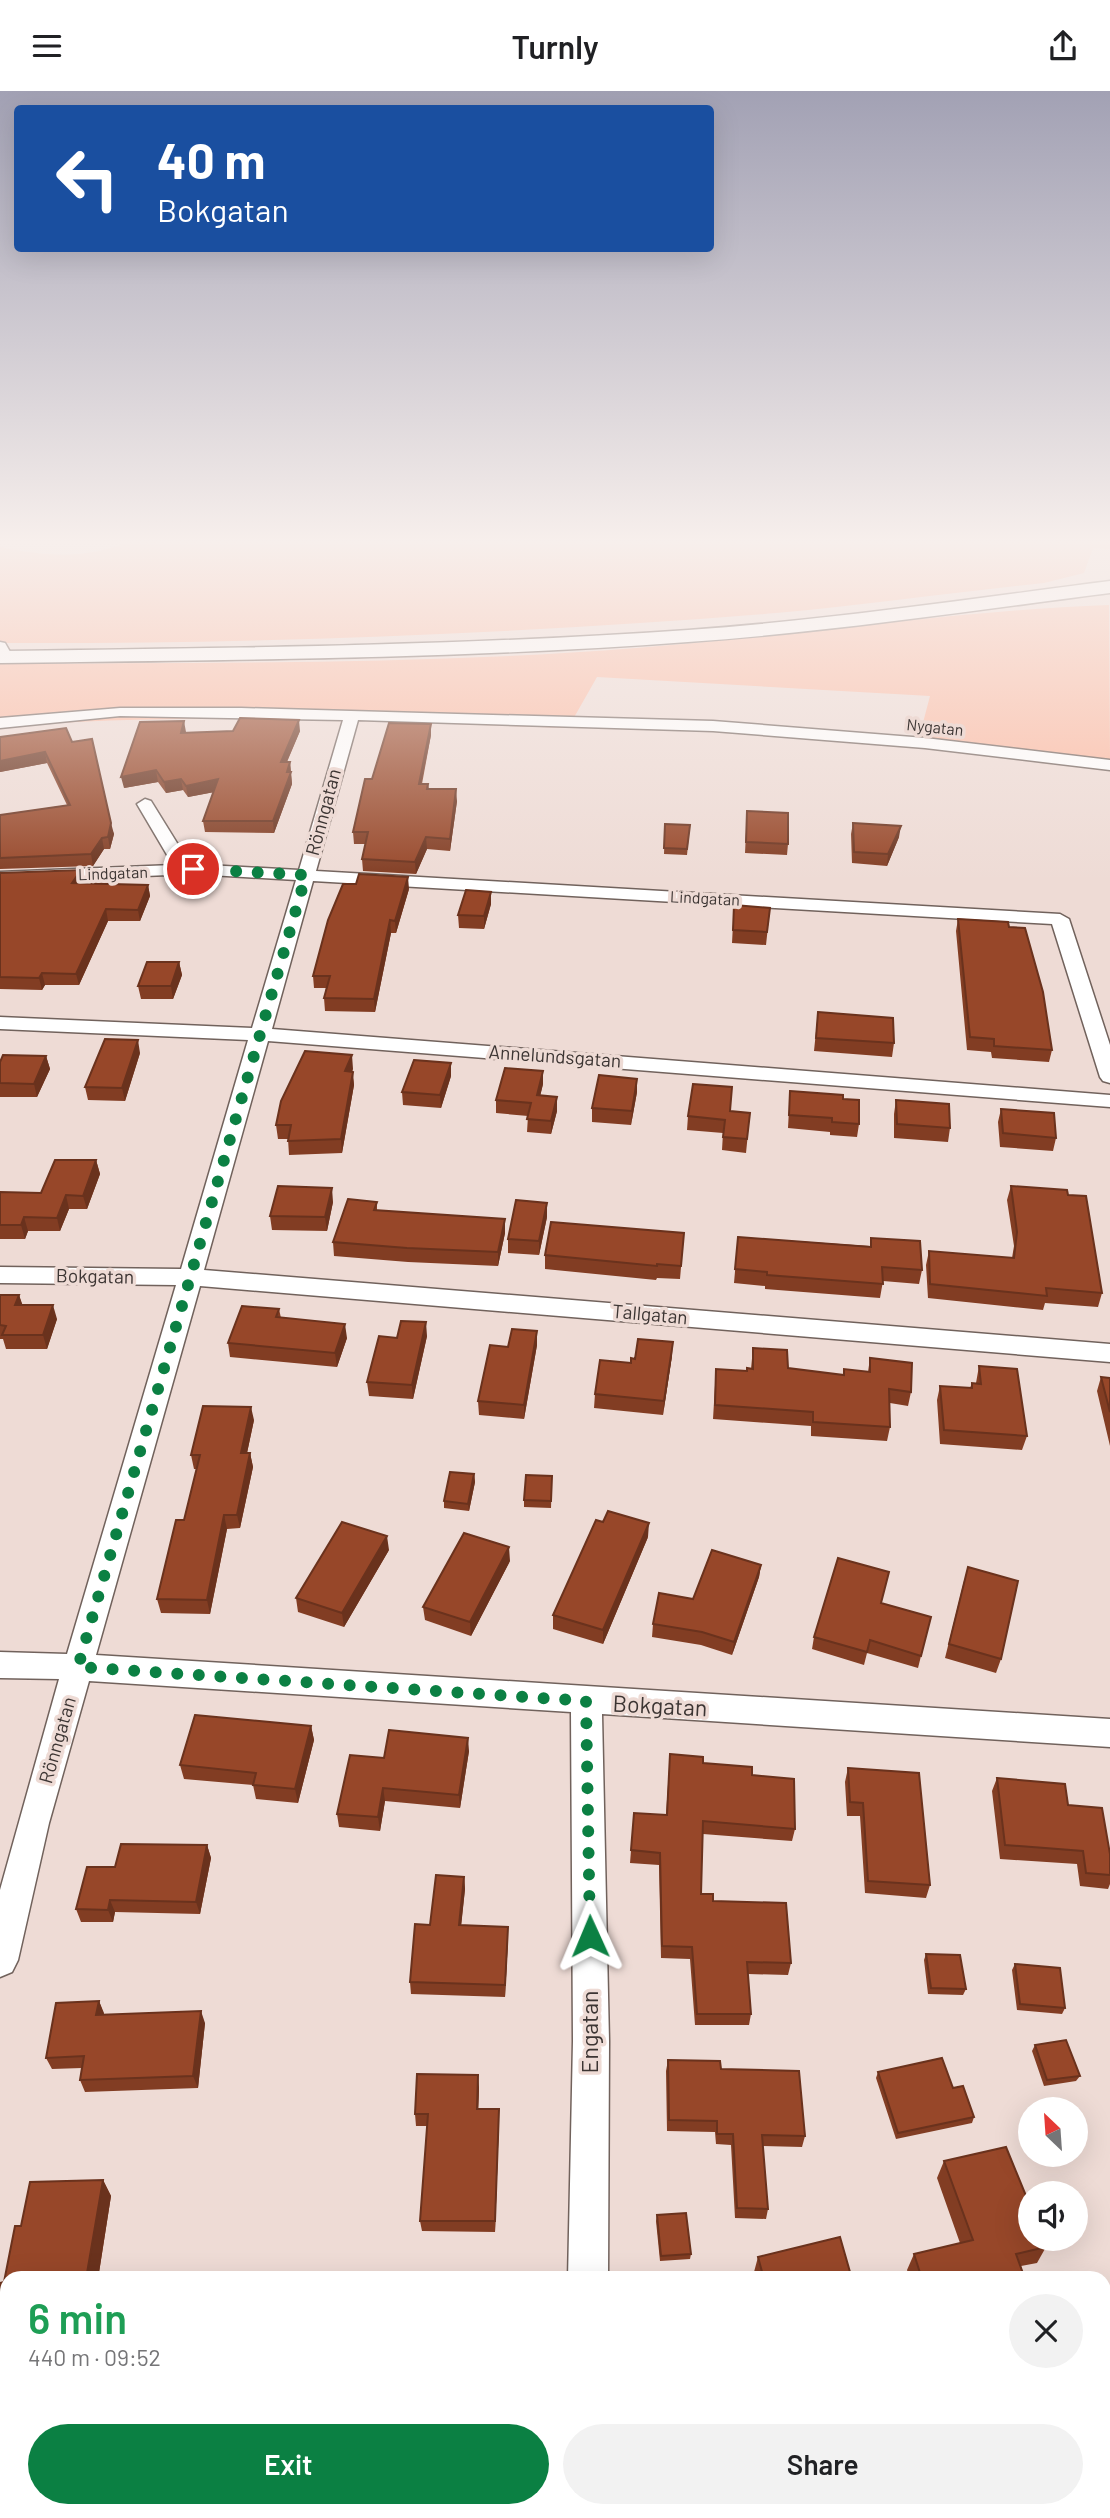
<!DOCTYPE html>
<meta charset="utf-8">
<style>
:root{--surface:#fff;--page:#f2f2f2;--text:#202124;--muted:#757577;--accent:#0b8043}
body{margin:0;font-family:Barlow,sans-serif;background:var(--page);color:var(--text);height:100vh;display:flex;flex-direction:column;font-size:26px;white-space:nowrap}
*{box-sizing:border-box;margin:0}
p{font-size:23px;color:var(--muted)}
.icon{flex:none;width:38px;height:38px;fill:none;stroke:currentColor;stroke-width:2;stroke-linecap:round;stroke-linejoin:round}
.map{position:relative;flex:1;overflow:hidden}
.sheet{position:absolute;left:0px;top:2180px;width:1111px;height:247px;display:flex;flex-direction:column;background:var(--surface);border-radius:21px 21px 0 0;box-shadow:0 7px 28px #0002}
.sheet>*{flex:none}
.banner{position:absolute;left:14px;top:14px;width:700px;height:147px;border-radius:7px;box-shadow:0 7px 28px #0002;background:#1a4fa0;color:#fff;overflow:hidden}
.needle{width:46px;rotate:335deg}
.fabs{position:absolute;left:1018px;top:2006px;display:grid;gap:14px}
.fabs a{display:grid;place-items:center;width:70px;height:70px;border-radius:50%;background:var(--surface);box-shadow:0 7px 28px #0002;font-size:35px}
.pin{position:absolute;display:grid;place-items:center;width:60px;height:60px;color:#fff;margin:-30px;border:4px solid #fff;border-radius:50%;box-shadow:0 2px 7px #0007}
.me{position:absolute;width:77px;margin:-38px;rotate:359deg;stroke-linejoin:round;filter:drop-shadow(0 0 5px #0008)}
.turn{display:flex;align-items:center;gap:24px;height:147px;padding:0 28px;font-size:32px}
.turn .icon{width:91px;height:91px;stroke-width:2.5}
.turn b{display:block;font-size:49px;line-height:60px}
.round{display:grid;place-items:center;flex:none;width:74px;height:74px;border-radius:37px;background:var(--page)}
.overview{display:flex;align-items:center;justify-content:space-between;height:119px;padding:0 28px}
h1{font-size:42px;font-weight:600;line-height:52px;color:#1e9e55}
.action{display:flex;gap:14px;margin-top:auto;padding:14px 28px}
.action a{flex:1;height:80px;border-radius:42px;background:var(--accent);color:#fff;font-size:28px;font-weight:600;line-height:80px;text-align:center}
.action a+a{background:var(--page);color:var(--text)}
header{display:flex;justify-content:space-between;align-items:center;height:91px;padding:0 28px;background:var(--surface);font-size:32px;font-weight:600}
.map>svg:first-child{display:block}
.green{fill:#fcb9a1}
.lines{fill:none;stroke-linecap:round;stroke-linejoin:round}
.minor-casing{stroke:#71625c;stroke-width:3}
.secondary-casing{stroke:#71625c;stroke-width:3}
.minor{fill:#fff;fill-rule:evenodd}
.secondary{fill:#fff;fill-rule:evenodd}
.wall{fill:#823d23}
.shaded-wall{fill:#6a321d}
.building{fill:#974729;stroke:#6a321d;stroke-width:2}
.route{stroke:#0b8043;stroke-width:12;stroke-dasharray:0 21.6}
.labels{text-anchor:middle;stroke-width:7;stroke-linejoin:round;paint-order:stroke}
.far-street-label{font-size:16px;fill:#3c3533;stroke:#eedbd5}
.street-label{font-size:19px;fill:#3c3533;stroke:#eedbd5}
.near-street-label{font-size:23px;fill:#3c3533;stroke:#eedbd5}
</style>
<header><svg class="icon" aria-label="menu" viewBox="0 0 24 24"><path d="M4 6h16M4 12h16M4 18h16"/></svg>Turnly<svg class="icon" aria-label="share" viewBox="0 0 24 24"><path d="M12 15V3M7 8l5-5 5 5M5 13v7h14v-7"/></svg></header>
<div class="map">
<svg width="1110" height="2427" viewBox="0 0 1110 2427">
<rect width="100%" height="100%" fill="#eedbd5"/>
<path class="green" d="M131,451H1110V458L1093,457L1084,482L1044,492C955,501 865,514 776,522C518,543 259,553 0,552V456C51,466 81,468 131,451Z
M1109,514L1110,669L919,647L930,605L597,586L568,637C379,631 189,620 0,636V573C212,571 425,574 636,557C794,545 951,520 1109,514Z"/>
<g class="lines">
<g class="minor-casing">
<path id="minor" d="M0,551L5,552L13,566L11,569L0,567Z
M120,617H241L713,630L925,647L1110,669V679L925,657L713,640L358,629L316,780L1060,823L1069,828L1110,954V992L1103,990L1100,986L1052,833L313,790L272,938L1110,1004V1016L268,950L204,1179L1110,1253V1271L200,1195L96,1564L1110,1628V1656L602,1623L609,1950L608,2188H568L573,1950L571,1621L89,1590L49,1732L18,1869L12,1881L0,1886V1799L59,1588L0,1587V1561L67,1563L176,1194L0,1192V1176L181,1178L248,949L0,938V926L252,937L296,789L193,783L0,791V781L173,774L137,713L145,708L151,710L190,773L299,779L343,629L120,625L0,637V627Z
M1110,2285V2327L1104,2329V2287Z
M563,2420H607V2427H563Z
M631,2420H698L695,2427H628Z"/>
</g>
<g class="secondary-casing">
<path id="secondary" d="M1110,490V502C970,520 829,541 688,551C459,568 230,569 0,572V560C229,557 459,555 688,539C829,529 970,508 1110,490Z"/>
</g>
<use href="#minor" class="minor"/>
<use href="#secondary" class="secondary"/>
</g>
<path class="wall" d="M431,633V644L422,693H428L429,698L457,710L450,760L427,758L416,783L363,780L362,768L366,753H354L353,741L372,688Z
M66,637L114,743L110,758H104L93,775L0,778V724L67,714L47,672L0,681V646Z
M300,640L287,671H290L292,693L274,742L205,741L203,730L214,701L188,706L183,699L166,702L158,691L124,697L186,641Z
M747,720L788,753L787,764L745,762Z
M853,732L899,746L887,775L852,772L851,743Z
M665,733L690,734L687,764L664,763Z
M0,782L83,790L82,793L148,794L150,805L140,830H108L79,894H45L42,899L0,898Z
M409,798L396,842H391L375,921L325,920L324,907L326,897H314L313,885Z
M491,801V813L484,838L459,837L458,824Z
M734,814L770,817L766,854L732,852Z
M958,828L1009,836L1052,959L1049,971L992,967L991,961L967,959L956,840Z
M179,871L182,884L173,908H141L138,895Z
M818,921L894,952L892,966L814,960Z
M140,962L125,1010L88,1009L85,996Z
M46,965L50,978L37,1006H0V971Z
M353,978L352,981L354,994L342,1062L289,1064L288,1048H278L276,1034Z
M451,985L441,1017L403,1014L402,1001Z
M543,993L540,1005L557,1020L551,1043L527,1041L528,1025L496,1022V1009Z
M790,1000L843,1008L859,1033L857,1046L830,1044V1041L788,1037Z
M637,1001L631,1034L592,1031V1017Z
M896,1009L950,1037L948,1051L894,1047V1023Z
M1001,1018L1056,1047L1053,1060L1000,1056L998,1031Z
M730,1020L750,1022L746,1062L722,1059L723,1042L687,1039L688,1025Z
M96,1069L100,1083L87,1118H69L60,1140H28L25,1148H0V1101L41,1102Z
M1011,1095L1068,1104L1102,1202L1098,1216L1045,1212L1043,1219L928,1207L926,1174L929,1160L1012,1167L1014,1155L1007,1109Z
M333,1111L327,1140L272,1139L270,1125Z
M377,1111V1119L505,1142L498,1175L408,1171L334,1165L333,1151Z
M547,1126L539,1164L508,1162V1148Z
M684,1142L680,1188L657,1187L656,1189L545,1178V1164Z
M738,1146L870,1155L871,1147L922,1179L919,1193L883,1190L880,1207L765,1198V1195L734,1192Z
M0,1204H19L22,1214L57,1228L47,1258H6L3,1248H0Z
M279,1218L281,1227L347,1247L337,1276L230,1266L228,1252Z
M427,1245L413,1308L369,1305L367,1291L397,1247Z
M537,1254L524,1328L479,1324L478,1310L508,1256Z
M753,1257L788,1277L843,1284L868,1281L870,1267L911,1301L908,1315L890,1312V1336L887,1350L811,1345V1335L713,1328L716,1278L746,1280L751,1278Z
M672,1265L663,1324L594,1317L595,1303L635,1268Z
M979,1275L1027,1345L1022,1359L940,1353L937,1309L940,1295L970,1297L972,1292H976Z
M1101,1286L1110,1287V1355L1097,1300Z
M254,1329L247,1362H250L253,1376L240,1437L227,1438L210,1523L161,1522L157,1508L184,1429L197,1378H194L191,1364Z
M474,1383L475,1391L469,1420L444,1417V1410Z
M552,1385L551,1417L524,1416V1409Z
M648,1446L603,1553L553,1538V1524Z
M389,1459L344,1536L298,1521L296,1507Z
M510,1470L471,1545L425,1529L423,1516Z
M761,1474L759,1486L732,1564L701,1554L652,1546L653,1533Z
M889,1481L881,1512L921,1565L918,1577L867,1562L864,1574L812,1558L814,1546Z
M964,1490L1001,1568L996,1582L945,1567Z
M311,1635L314,1649L298,1712L256,1708L253,1694L184,1688L180,1674Z
M469,1660L460,1717L385,1710L380,1740L339,1736L337,1723L384,1667Z
M670,1663L752,1684L795,1738L792,1750L703,1743L701,1803L713,1810L791,1872L788,1884L748,1883L751,1923L749,1934H695L690,1868L661,1867L659,1774L630,1772L634,1722L666,1724Z
M848,1677L930,1794L926,1807L865,1802L860,1725H847L845,1691Z
M997,1687L1068,1714L1110,1763V1793L1108,1798L1080,1795L1077,1773L1000,1768L992,1700Z
M207,1754L211,1767L200,1823L115,1821L113,1831H81L76,1818Z
M464,1786L465,1798L461,1834L508,1848L505,1906L411,1903L410,1891L430,1834Z
M926,1863L966,1898L963,1904L928,1903L924,1869Z
M1015,1873L1065,1917L1062,1923L1017,1919L1012,1879Z
M99,1910L104,1924L205,1932L198,1997L85,2001L80,1989L82,1977L52,1978L46,1967Z
M1035,1954L1080,1985L1076,1990L1044,1995L1032,1960Z
M668,1969L721,1978L805,2045L802,2056L763,2055L768,2118L766,2128L735,2127L731,2054L716,2053L715,2041L667,2040L666,1980Z
M878,1981L953,1997L974,2026L972,2032L896,2048L876,1987Z
M479,1996L478,2018H499V2030L495,2141L422,2140L420,2130L427,2035H416L415,2023Z
M944,2070L1046,2156L1037,2172L1021,2175L1025,2188H910L907,2179L914,2163L960,2152L937,2087Z
M103,2089L111,2105L98,2188H7V2263H0V2192L4,2191L21,2135Z
M657,2124L691,2163L690,2168L660,2170L656,2130Z
M758,2166L852,2188H756L754,2181Z"/>
<path class="shaded-wall" d="M299,629L300,640L282,682L281,671Z
M184,630L186,641L181,642Z
M431,633V644L419,704V693Z
M45,661L47,672L0,681V670Z
M290,671L292,693L274,742L273,730Z
M156,679L158,691L124,697L121,686Z
M181,688L183,699L166,702L164,691Z
M218,688L220,700L188,706L186,695Z
M456,698L457,710L450,760V748Z
M111,732L114,743L110,758L108,746Z
M901,735L899,746L887,775L888,763Z
M426,746L427,758L416,783L415,771Z
M102,747L104,758L93,775L91,763Z
M81,779L83,790L75,804L72,792Z
M408,786L409,798L396,842L395,830Z
M148,794L150,805L140,830L138,819Z
M491,801V813L484,838V825Z
M106,818L108,830L79,894L76,883Z
M390,829L391,842L375,921L374,908Z
M179,871L182,884L173,908L171,895Z
M42,882L45,894L42,899L39,887Z
M138,949L140,962L125,1010L122,997Z
M352,964L353,978L346,994L345,980Z
M46,965L50,978L37,1006L34,993Z
M451,972V985L441,1017L440,1004Z
M543,980V993L537,1018V1004Z
M353,981L354,994L342,1062L341,1048Z
M637,988V1001L631,1034L632,1020Z
M557,1006V1020L551,1043V1030Z
M96,1069L100,1083L87,1118L83,1105Z
M332,1097L333,1111L327,1140L325,1126Z
M66,1104L69,1118L60,1140L57,1127Z
M547,1112V1126L539,1164V1150Z
M24,1126L28,1140L25,1148L21,1134Z
M505,1128V1142L498,1175V1161Z
M19,1204L24,1218L15,1214Z
M53,1214L57,1228L47,1258L43,1244Z
M426,1231L427,1245L413,1308L412,1294Z
M345,1233L347,1247L337,1276L335,1262Z
M537,1240V1254L524,1328V1314Z
M673,1251L672,1265L663,1324L664,1310Z
M251,1316L254,1329L244,1376L241,1362Z
M250,1362L253,1376L240,1437L237,1424Z
M474,1383L475,1391L469,1420L468,1413Z
M224,1424L227,1438L210,1523L207,1509Z
M649,1432L648,1446L603,1553V1539Z
M387,1445L389,1459L344,1536L342,1522Z
M509,1456L510,1470L471,1545L470,1531Z
M761,1474L759,1486L732,1564L734,1551Z
M311,1635L314,1649L298,1712L295,1698Z
M468,1647L469,1660L460,1717L459,1704Z
M383,1697L385,1710L380,1740L378,1726Z
M207,1754L211,1767L200,1823L196,1811Z
M464,1786L465,1798L460,1846L459,1834Z
M110,1809L115,1821L113,1831L108,1819Z
M508,1836V1848L505,1906V1894Z
M99,1910L104,1922L102,1936L96,1924Z
M201,1920L205,1932L198,1997L193,1985Z
M478,1984L479,1996L478,2029L477,2018Z
M499,2018V2030L495,2141V2130Z
M103,2089L111,2105L98,2188H86Z"/>
<path class="building" d="M240,627L299,629L281,671H290L287,681H291L273,730H203L218,688L186,695L181,688L164,691L156,679L121,686L140,631L184,630L181,642L233,640Z
M389,632L431,633L419,693H428L427,698H456L450,748L426,746L415,771L362,768L368,741H353L365,688H372Z
M66,637L72,651L92,648L111,732L108,746L102,747L91,763L0,767V724L70,714L45,661L0,670V646Z
M747,720L788,722V753L746,751Z
M853,732L901,735L888,763L854,761Z
M665,733L690,734L687,758L664,757Z
M81,779L72,792L148,794L138,819L106,818L76,883L42,882L39,887L0,886V782Z
M359,783L408,786L395,830L390,829L374,908L324,907L330,885H313L328,829L343,793H356Z
M466,799L491,801L484,825L458,824Z
M734,814L770,817L767,841L733,839Z
M958,828L1008,831L1009,836L1025,837L1043,901L1052,959L994,955V948L970,946Z
M147,871H179L171,895H138Z
M818,921L893,927L894,952L816,947Z
M105,948L138,949L122,997L85,996Z
M305,960L352,964L345,980L353,981L341,1048L288,1050L291,1034H276L281,1010Z
M3,964L46,965L34,993L0,992V971Z
M414,969L451,972L440,1004L402,1001Z
M505,977L543,980L537,1004L557,1006L551,1030L527,1028L531,1012L496,1009Z
M599,984L637,988L632,1020L592,1017Z
M693,993L732,996L730,1020L750,1022L747,1048L723,1046L725,1029L688,1025Z
M790,1000L843,1004V1008L859,1009V1033L832,1031V1027L789,1024Z
M896,1009L949,1013L950,1037L897,1033Z
M1001,1018L1054,1022L1056,1047L1003,1042Z
M55,1069H96L83,1105L66,1104L57,1127L24,1126L21,1134H0V1101L41,1102Z
M278,1095L332,1097L325,1126L270,1125Z
M1011,1095L1067,1099L1068,1104L1086,1105L1102,1202L1046,1197L1047,1205L930,1193L929,1160L1014,1167L1017,1141Z
M348,1108L377,1111L374,1119L505,1128L498,1161L407,1157L333,1151Z
M516,1109L547,1112L539,1150L508,1148Z
M551,1131L684,1142L681,1175L657,1173V1175L545,1164Z
M738,1146L871,1156V1147L920,1150L922,1179L882,1176L883,1193L767,1184V1181L735,1178Z
M0,1204H19L15,1214H53L43,1244H2L6,1235L0,1234Z
M242,1215L279,1218L276,1226L345,1233L335,1262L228,1252Z
M401,1230L426,1231L412,1294L367,1291L379,1245L397,1247Z
M512,1238L537,1240L524,1314L478,1310L490,1254L508,1256Z
M638,1248L673,1251L664,1310L595,1303L600,1269L631,1272V1267L635,1268Z
M753,1257L787,1259L788,1277L844,1284V1278L870,1281V1267L912,1272L911,1301L889,1298L890,1336L813,1331V1321L715,1314L716,1278L747,1280V1277L753,1278Z
M979,1275L1017,1278L1027,1345L944,1339L940,1295L972,1297V1292L981,1293Z
M1101,1286L1110,1287V1321Z
M203,1315L251,1316L241,1362H250L237,1424H224L207,1509L157,1508L176,1429H184L200,1364H191Z
M450,1381L474,1383L468,1413L444,1410Z
M526,1384L552,1385L551,1410L524,1409Z
M608,1420L649,1432L603,1539L553,1524L596,1429L603,1431Z
M342,1431L387,1445L342,1522L296,1507Z
M464,1442L509,1456L470,1531L423,1516Z
M712,1459L761,1474L734,1551L702,1541L653,1533L659,1502L693,1508Z
M838,1467L889,1481L881,1512L931,1526L921,1565L870,1549L867,1561L814,1546Z
M968,1476L1018,1490L1001,1568L949,1553Z
M195,1624L311,1635L295,1698L253,1694L256,1682L180,1674Z
M389,1639L468,1647L459,1704L383,1697L378,1726L337,1723L350,1664L384,1667Z
M670,1663L703,1666V1672L752,1676V1684L794,1688L795,1738L703,1730L701,1803H713V1810L786,1812L791,1872L747,1871L751,1923H697L692,1856L662,1855L660,1762L631,1759L634,1722L667,1724Z
M848,1677L919,1682L930,1794L868,1790L863,1712L850,1711Z
M997,1687L1065,1693L1068,1714L1102,1717L1110,1763V1784L1086,1782L1083,1760L1005,1754Z
M121,1753L207,1754L196,1811L110,1809L108,1819L76,1818L87,1776H115Z
M436,1784L464,1786L459,1834L508,1836L505,1894L410,1891L415,1833L430,1834Z
M926,1863L960,1864L966,1898L931,1897Z
M1015,1873L1060,1877L1065,1917L1020,1913Z
M99,1910L96,1924L201,1920L193,1985L80,1989L84,1965L46,1967L56,1912Z
M1066,1949L1080,1985L1047,1989L1035,1954Z
M942,1967L953,1997L963,1995L974,2026L898,2042L878,1981Z
M668,1969L720,1970L721,1978L799,1980L805,2045L762,2044L768,2118L737,2117L733,2043H717V2030L669,2029Z
M417,1983L478,1984L477,2018H499L495,2130H420L428,2023H415Z
M1006,2056L1031,2117V2147H1043L1046,2156L1016,2163L1025,2188H922L914,2163L973,2149L944,2070Z
M103,2089L86,2188H7V2249H0V2192L4,2191L15,2135H21L30,2091Z
M686,2122L691,2163L661,2165L657,2124Z
M840,2146L852,2188H764L758,2166Z"/>
<linearGradient id="sky" x2="0" y2="1"><stop stop-color="#a2a1b4"/><stop offset="0.57" stop-color="#f7efec"/><stop offset="1" stop-color="#f7efec" stop-opacity="0"/></linearGradient>
<rect width="1110" height="791" fill="url(#sky)"/>
<g class="lines">
<path class="route" d="M193,778L306,784L78,1576L586,1610L590,1845"/>
</g>
<g class="labels">
<g class="far-street-label">
<text transform="translate(935 636) rotate(6)" y="6">Nygatan</text>
<text transform="translate(113 782) rotate(-2)" y="6">Lindgatan</text>
<text transform="translate(705 807) rotate(3)" y="6">Lindgatan</text>
</g>
<g class="street-label">
<text transform="translate(323 721) rotate(-75)" y="7">Rönngatan</text>
<text transform="translate(555 965) rotate(4)" y="7">Annelundsgatan</text>
<text transform="translate(95 1185) rotate(1)" y="7">Bokgatan</text>
<text transform="translate(650 1223) rotate(5)" y="7">Tallgatan</text>
<text transform="translate(57 1649) rotate(-74)" y="7">Rönngatan</text>
</g>
<g class="near-street-label">
<text transform="translate(660 1615) rotate(3)" y="8">Bokgatan</text>
<text transform="translate(590 1941) rotate(-90)" y="8">Engatan</text>
</g>
</g>
</svg>
<div class="fabs">
<a><svg class="needle" viewBox="-14 -14 28 28"><path d="M0-13l5 13h-10z" fill="#e53935"/><path d="M0 13l5-13h-10z" fill="#757577"/></svg></a>
<a><svg class="icon" aria-label="sound" viewBox="0 0 24 24"><path d="M4 9h4l5-4v14l-5-4H4zM17 9q2 3 0 6"/></svg></a>
</div>
<div class="pin" style="left:193px;top:778px;background:#d93025"><svg class="icon" aria-label="arrive" viewBox="0 0 24 24"><path d="M6 21V4h12l-3 4 3 4H6"/></svg></div>
<svg class="me" style="left:590px;top:1845px" viewBox="-20 -20 40 40"><path d="M0-17L14 15 0 8-14 15z" fill="#0b8043" stroke="#fff" stroke-width="4"/></svg>
<div class="banner">
<div class="turn"><svg class="icon" aria-label="left" viewBox="0 0 24 24"><path d="M17 20v-9H6M10 6l-5 5 5 5"/></svg><div><b>40 m</b>Bokgatan</div></div>
</div>
<section class="sheet">
<div class="overview"><div><h1>6 min</h1><p>440 m · 09:52</p></div><a class="round"><svg class="icon" aria-label="close" viewBox="0 0 24 24"><path d="M6 6l12 12M18 6L6 18"/></svg></a></div>
<div class="action"><a>Exit</a><a>Share</a></div>
</section>
</div>
